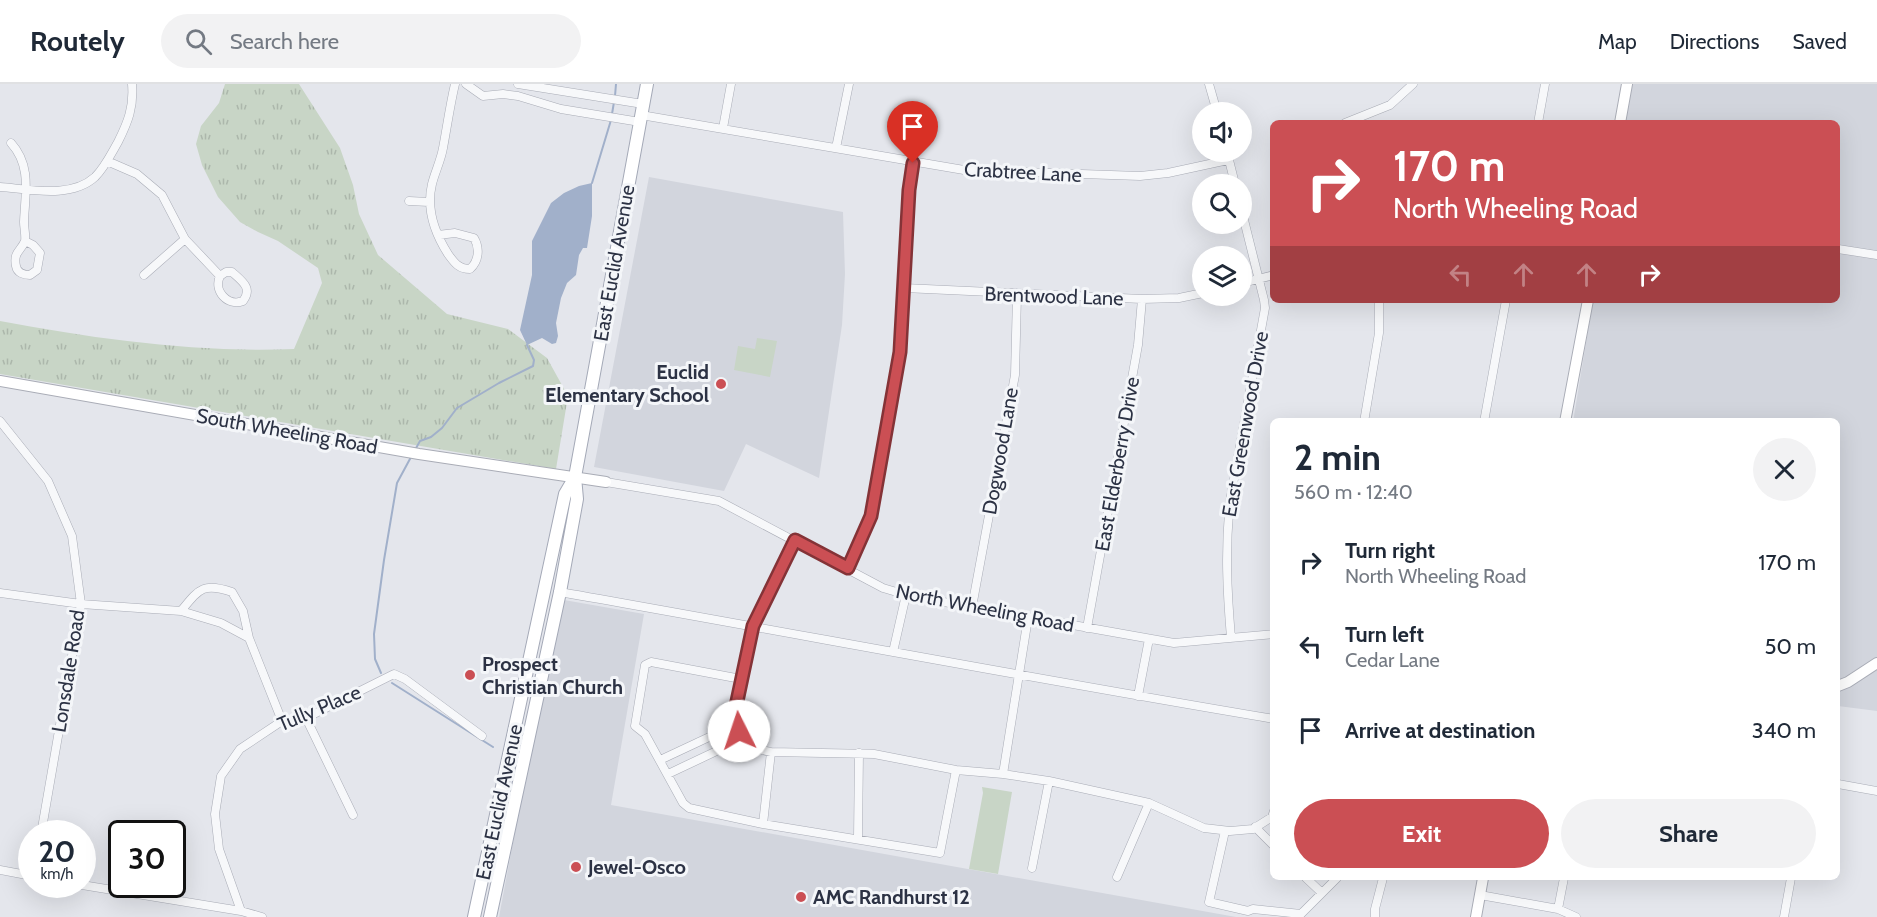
<!DOCTYPE html>
<meta charset="utf-8">
<style>
:root{--surface:#fff;--page:#f2f2f3;--text:#1f2937;--muted:#747a83;--line:#e0e1e3;--accent:#cb4f54}
body{margin:0;font-family:Cabin,sans-serif;background:var(--page);color:var(--text);height:100vh;display:flex;flex-direction:column;font-size:22px;white-space:nowrap}
*{box-sizing:border-box;margin:0}
p{font-size:20px;color:var(--muted)}
.icon{flex:none;width:33px;height:33px;fill:none;stroke:currentColor;stroke-width:2;stroke-linecap:round;stroke-linejoin:round}
.map{position:relative;flex:1;overflow:hidden}
.side{position:absolute;left:1270px;top:334px;width:570px;height:462px;display:flex;flex-direction:column;background:var(--surface);border-radius:9px;box-shadow:0 6px 24px #0002}
.side>*{flex:none}
.hud{position:absolute;left:1270px;top:36px;width:570px;height:183px;border-radius:9px;box-shadow:0 6px 24px #0002;background:#cb4f54;color:#fff;overflow:hidden}
.fabs{position:absolute;left:1192px;top:18px;display:grid;gap:12px}
.fabs a{display:grid;place-items:center;width:60px;height:60px;border-radius:50%;background:var(--surface);box-shadow:0 6px 24px #0002;font-size:30px}
.speed{position:absolute;left:18px;top:736px;display:flex;gap:12px;font-size:30px;font-weight:700;text-align:center}
.speed>*{display:grid;place-content:center;width:78px;height:78px;border-radius:50%;background:var(--surface);box-shadow:0 6px 24px #0002;line-height:1}
.speed small{font-size:15px;font-weight:400}
.speed .limit{border:3px solid #111;border-radius:9px;background:#fff;color:#111}
.pin{position:absolute;display:grid;place-items:center;width:51px;height:51px;color:#fff;margin:-62px -26px;border-radius:50% 50% 50% 0;rotate:-45deg;box-shadow:0 0 6px #0007}
.pin .icon{rotate:45deg}
.me{position:absolute;width:66px;margin:-33px;rotate:356deg;stroke-linejoin:round;filter:drop-shadow(0 0 4px #0008)}
.turn{display:flex;align-items:center;gap:21px;height:126px;padding:0 24px;font-size:27px}
.turn .icon{width:78px;height:78px;stroke-width:2.5}
.turn b{display:block;font-size:42px;line-height:51px}
.lanes{display:flex;align-items:center;height:57px;padding:0 24px;background:#0003;justify-content:center;gap:30px;direction:ltr}
.lanes .off{opacity:.35}
.round{display:grid;place-items:center;flex:none;width:63px;height:63px;border-radius:32px;background:var(--page)}
.summary{display:flex;align-items:center;justify-content:space-between;height:102px;padding:0 24px}
h1{font-size:36px;font-weight:700;line-height:45px}
.cta{display:flex;gap:12px;margin-top:auto;padding:12px 24px}
.cta a{flex:1;height:69px;border-radius:36px;background:var(--accent);color:#fff;font-size:24px;font-weight:700;line-height:69px;text-align:center}
.cta a+a{background:var(--page);color:var(--text)}
ul{padding:0;list-style:none}
li{display:flex;align-items:center;gap:18px;height:84px;padding:0 24px}
li div{flex:1}
li b{display:block;font-size:22px}
li em{font-style:normal}
header{display:flex;align-items:center;gap:36px;box-sizing:border-box;height:84px;padding:0 30px;background:var(--surface);border-bottom:2px solid var(--line)}
header strong{font-size:28px}
nav{display:flex;gap:33px;margin-inline-start:auto;font-size:21px}
.search{width:420px;height:54px;background:var(--page);display:flex;align-items:center;gap:15px;box-sizing:border-box;padding:0 21px;border-radius:33px;color:var(--muted);font-size:22px}
.map>svg:first-child{display:block}
.built{fill:#d2d5dd}
.grass{fill:url(#grass-tufts)}
.green{fill:#c8d5c6}
.water{fill:#a1b0ca}
.lines{fill:none;stroke-linecap:round;stroke-linejoin:round}
.stream{stroke:#a1b0ca;stroke-width:2}
.street-casing{stroke:#a9acb6;stroke-width:9}
.secondary-casing{stroke:#a9acb6;stroke-width:12}
.primary-casing{stroke:#a4a9b7;stroke-width:14}
.street{stroke:#f7f8fa;stroke-width:8}
.secondary{stroke:#fff;stroke-width:10}
.primary{stroke:#fff;stroke-width:12}
.route-casing{stroke:#843337;stroke-width:15}
.route{stroke:#cb4f54;stroke-width:10}
.poi-dot{fill:#cb4f54;stroke:#f4f6f9;stroke-width:2}
.labels{text-anchor:middle;stroke-width:6;stroke-linejoin:round;paint-order:stroke}
.street-label{font-size:20px;fill:#2c3244;stroke:#f4f6f9}
.poi-label{font-size:20px;font-weight:bold;fill:#2c3244;stroke:#f4f6f9;text-anchor:start}
</style>
<header>
<strong>Routely</strong>
<div class="search"><svg class="icon" aria-label="search" viewBox="0 0 24 24"><circle cx="10" cy="10" r="6"/><path d="M15 15l6 6"/></svg>Search here</div>
<nav><a>Map</a><a>Directions</a><a>Saved</a></nav>
</header>
<div class="map">
<svg width="1877" height="833" viewBox="0 0 1877 833">
<defs>
<pattern id="grass-tufts" width="24" height="20" patternUnits="userSpaceOnUse" patternTransform="scale(1.5)"><rect width="24" height="20" fill="#c8d5c6"/><path d="M3 7l-1-3M5 7V3M7 7l1-3M15 17l-1-3M17 17v-4M19 17l1-3" fill="none" stroke="#acb7ab"/></pattern>
</defs>
<rect width="100%" height="100%" fill="#e4e6ec"/>
<path class="built" d="M1632,0H1877V627L1838,622V338H1573L1593,216H1838V39H1625Z
M649,93L843,128L845,190L842,241L819,394L746,360L724,407L594,383Z
M564,516L644,530L611,721L1236,833H499L524,700Z"/>
<path class="grass" d="M225,0H299L340,64L353,101L359,130L378,171L447,230L508,245L547,274L568,312L556,385L0,290V237C97,255 195,269 294,265L322,199L318,184L278,157L258,148L240,138L218,113L202,81L196,60L201,42L219,19Z"/>
<path class="green" d="M757,254L777,257L770,293L734,286L738,262L755,265Z
M982,703L1012,708L998,790L969,785L983,709Z"/>
<path class="water" d="M592,99V132L587,164H583L579,171L576,191L567,199L561,214L556,239L558,252L556,259L552,260L542,254L527,261L520,246L532,191V157L551,119L564,109L579,102Z"/>
<g class="lines">
<path class="stream" d="M615,12L616,0
M612,30L614,18
M592,99L611,36
M415,366L420,357L431,353L442,344L457,324L499,299L533,282L534,276L527,261
M381,589L375,575L374,550L384,476L397,399L411,373
M392,599L493,663"/>
<g class="street-casing">
<path id="street" d="M466,0L483,12L503,10L518,12L561,25L640,38
M518,0L643,20
M1209,0L1217,28
M641,31L964,86L1140,92L1168,89L1228,76
M1345,39L1390,21L1413,0
M1538,39L1545,0
M723,44L731,0
M11,59C32,82 25,110 24,138C24,144 26,152 25,157C21,167 13,168 16,182C17,189 24,191 30,191L37,186L40,169L33,161L25,157
M836,64L849,0
M1227,68L1235,100
M107,77L137,90L162,111L185,155L220,192L226,188H232C242,197 253,204 243,217C228,223 213,207 220,192
M0,103C29,105 71,115 95,93C105,83 111,70 118,58C128,38 134,23 132,0
M409,117L429,118
M438,151L455,149L474,154C480,164 479,177 470,185C458,185 454,178 448,170C434,148 426,125 432,100C435,88 441,76 443,64C447,43 450,21 455,0
M1838,165L1877,171
M144,191L185,155
M1242,199L1274,191
M904,204L1142,215L1179,214L1203,209
M0,337L48,397L72,452L81,520L41,750
M1364,338L1379,249V216
M1484,338L1506,216
M606,398L719,417L883,504L910,512L1174,559L1274,550
M795,456C781,484 763,513 753,543C747,558 745,576 742,592C736,625 727,661 771,668L874,670L956,686L1003,690L1049,697L1149,719L1204,744L1230,747L1253,745L1272,733L1274,727
M848,484L871,432L900,268L909,106L913,79
M560,508C798,550 1035,595 1274,635
M0,509L81,520L181,527L221,539L249,554
M972,523L1015,291L1017,211
M181,527C199,505 203,498 232,508L243,527L249,554L282,637
M1087,544L1138,261L1142,215
M1231,554C1227,506 1225,466 1230,417L1265,224L1264,216L1242,128
M893,568L906,511
M741,595L651,578L645,581L635,642L645,650L683,719L689,724L763,740L940,769L956,686
M1138,612L1149,555
M306,634L353,731
M660,676L737,640
M668,690L744,654
M1003,690L1028,534
M1838,700L1877,707
M763,740L771,668
M1255,743L1274,762
M1225,747L1209,818L1248,827L1253,825L1301,830L1322,809L1306,794
M858,754L859,669
M1032,784L1049,697
M0,786L32,792
M1117,793L1149,719
M82,801L241,827L262,833
M1322,809L1337,794
M1480,811L1558,825L1576,833
M1558,825L1564,794
M241,827L219,765L215,730L221,692L240,665L282,637L306,634L394,590L405,595L482,652
M1375,833V825L1383,794
M1784,833L1791,794"/>
</g>
<g class="secondary-casing">
<path id="secondary" d="M1620,39L1627,0
M0,297L419,370L606,398
M1565,338L1588,216
M1838,602L1848,598L1877,579
M1476,833L1483,794"/>
</g>
<g class="primary-casing">
<path id="primary" d="M474,833L565,410L575,393
M490,833L560,508L577,415L575,393L647,0"/>
</g>
<use href="#street" class="street"/>
<use href="#secondary" class="secondary"/>
<use href="#primary" class="primary"/>
</g>
<g class="lines">
<g class="route-casing">
<path id="route" d="M739,647L736,632V622L753,542L795,456L848,484L871,432L900,268L909,106L913,79"/>
</g>
<use href="#route" class="route"/>
</g>
<g class="poi-dot">
<circle cx="721" cy="300" r="6"/>
<circle cx="470" cy="591" r="6"/>
<circle cx="576" cy="783" r="6"/>
<circle cx="801" cy="813" r="6"/>
</g>
<g class="labels">
<g class="street-label">
<text transform="translate(1023 88) rotate(3)" y="7">Crabtree Lane</text>
<text transform="translate(614 179) rotate(-80)" y="7">East Euclid Avenue</text>
<text transform="translate(1054 212) rotate(2)" y="7">Brentwood Lane</text>
<text transform="translate(1245 340) rotate(-80)" y="7">East Greenwood Drive</text>
<text transform="translate(287 347) rotate(10)" y="7">South Wheeling Road</text>
<text transform="translate(1000 367) rotate(-80)" y="7">Dogwood Lane</text>
<text transform="translate(1117 380) rotate(-80)" y="7">East Elderberry Drive</text>
<text transform="translate(985 524) rotate(11)" y="7">North Wheeling Road</text>
<text transform="translate(68 587) rotate(-81)" y="7">Lonsdale Road</text>
<text transform="translate(319 624) rotate(-23)" y="7">Tully Place</text>
<text transform="translate(499 718) rotate(-78)" y="7">East Euclid Avenue</text>
</g>
<g class="poi-label">
<text x="709" y="295" text-anchor="end">Euclid<tspan x="709" dy="23">Elementary School</tspan></text>
<text x="482" y="587">Prospect<tspan x="482" dy="23">Christian Church</tspan></text>
<text x="588" y="790">Jewel-Osco</text>
<text x="813" y="820">AMC Randhurst 12</text>
</g>
</g>
</svg>
<div class="fabs">
<a><svg class="icon" aria-label="sound" viewBox="0 0 24 24"><path d="M4 9h4l5-4v14l-5-4H4zM17 9q2 3 0 6"/></svg></a>
<a><svg class="icon" aria-label="search" viewBox="0 0 24 24"><circle cx="10" cy="10" r="6"/><path d="M15 15l6 6"/></svg></a>
<a><svg class="icon" aria-label="layers" viewBox="0 0 24 24"><path d="M12 4l9 5-9 5-9-5zM3 14l9 5 9-5"/></svg></a>
</div>
<div class="speed"><div>20<small>km/h</small></div><div class="limit">30</div></div>
<div class="pin" style="left:913px;top:79px;background:#d93025"><svg class="icon" aria-label="arrive" viewBox="0 0 24 24"><path d="M6 21V4h12l-3 4 3 4H6"/></svg></div>
<svg class="me" style="left:739px;top:647px" viewBox="-20 -20 40 40"><circle r="19" fill="#fff"/><path d="M0-13L10 11 0 6-10 11z" fill="#cb4f54"/></svg>
<div class="hud">
<div class="turn"><svg class="icon" aria-label="right" viewBox="0 0 24 24"><path d="M7 20v-9h11M14 6l5 5-5 5"/></svg><div><b>170 m</b>North Wheeling Road</div></div>
<div class="lanes"><svg class="icon off" aria-label="left" viewBox="0 0 24 24"><path d="M17 20v-9H6M10 6l-5 5 5 5"/></svg><svg class="icon off" aria-label="ahead" viewBox="0 0 24 24"><path d="M12 20V5M6 11l6-6 6 6"/></svg><svg class="icon off" aria-label="ahead" viewBox="0 0 24 24"><path d="M12 20V5M6 11l6-6 6 6"/></svg><svg class="icon" aria-label="right" viewBox="0 0 24 24"><path d="M7 20v-9h11M14 6l5 5-5 5"/></svg></div>
</div>
<section class="side">
<div class="summary"><div><h1>2 min</h1><p>560 m · 12:40</p></div><a class="round"><svg class="icon" aria-label="close" viewBox="0 0 24 24"><path d="M6 6l12 12M18 6L6 18"/></svg></a></div>
<ul>
<li><svg class="icon" aria-label="right" viewBox="0 0 24 24"><path d="M7 20v-9h11M14 6l5 5-5 5"/></svg><div><b>Turn right</b><p>North Wheeling Road</p></div><em>170 m</em></li>
<li><svg class="icon" aria-label="left" viewBox="0 0 24 24"><path d="M17 20v-9H6M10 6l-5 5 5 5"/></svg><div><b>Turn left</b><p>Cedar Lane</p></div><em>50 m</em></li>
<li><svg class="icon" aria-label="arrive" viewBox="0 0 24 24"><path d="M6 21V4h12l-3 4 3 4H6"/></svg><div><b>Arrive at destination</b></div><em>340 m</em></li>
</ul>
<div class="cta"><a>Exit</a><a>Share</a></div>
</section>
</div>
